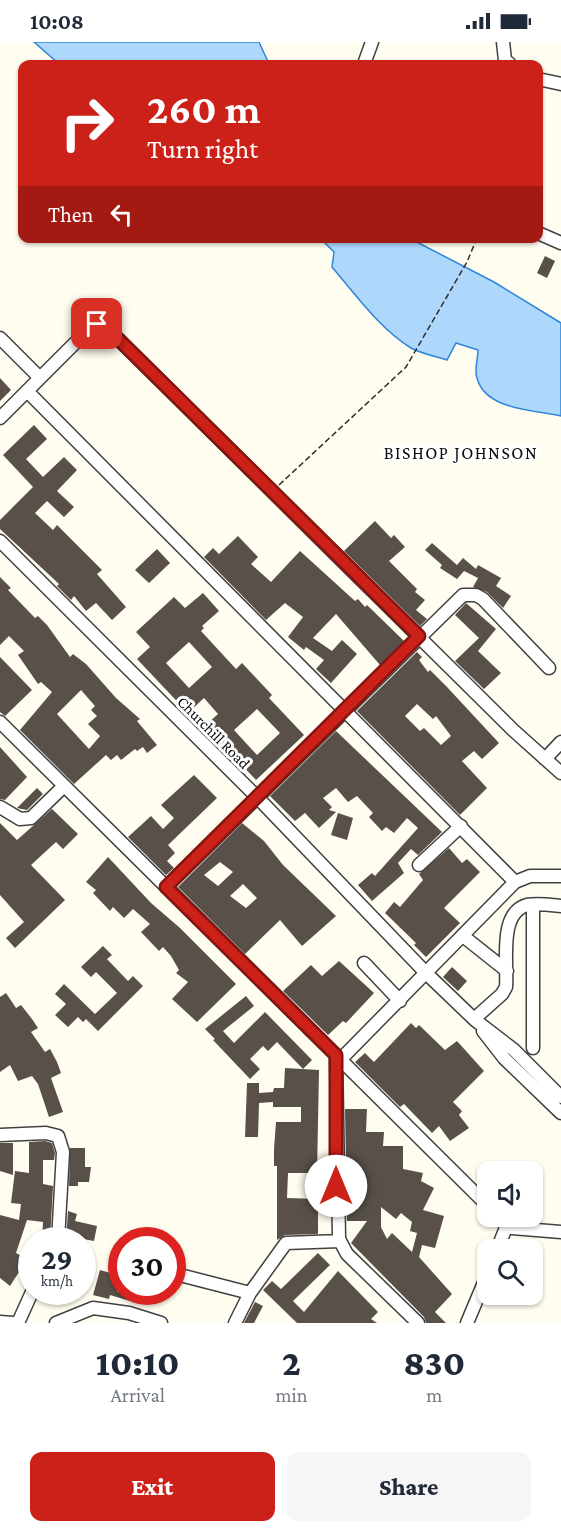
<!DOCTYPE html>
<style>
:root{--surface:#fff;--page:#f6f6f7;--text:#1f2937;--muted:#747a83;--accent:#cc2118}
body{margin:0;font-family:"Crimson Pro",serif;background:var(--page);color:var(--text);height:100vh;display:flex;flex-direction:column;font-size:22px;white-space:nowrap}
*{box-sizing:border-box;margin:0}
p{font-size:20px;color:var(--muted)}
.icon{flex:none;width:33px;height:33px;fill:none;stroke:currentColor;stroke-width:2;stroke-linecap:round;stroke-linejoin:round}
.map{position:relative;height:1281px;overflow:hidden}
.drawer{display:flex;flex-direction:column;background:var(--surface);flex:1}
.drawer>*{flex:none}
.hud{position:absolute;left:18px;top:18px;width:525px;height:183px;border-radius:12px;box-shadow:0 2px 4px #0004;background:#cc2118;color:#fff;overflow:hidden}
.buttons{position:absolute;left:477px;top:1119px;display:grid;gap:12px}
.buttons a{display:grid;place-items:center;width:66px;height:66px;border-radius:12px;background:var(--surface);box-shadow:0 2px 4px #0004;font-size:30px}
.speed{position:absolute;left:18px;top:1185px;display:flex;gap:12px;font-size:30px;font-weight:700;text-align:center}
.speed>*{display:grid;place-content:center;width:78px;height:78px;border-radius:50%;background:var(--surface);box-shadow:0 2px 4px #0004;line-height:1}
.speed small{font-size:15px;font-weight:400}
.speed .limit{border:9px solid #d22;background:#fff;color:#111}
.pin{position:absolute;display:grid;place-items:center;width:51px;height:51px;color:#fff;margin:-26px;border-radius:12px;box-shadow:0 3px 9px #0006}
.me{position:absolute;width:66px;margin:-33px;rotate:0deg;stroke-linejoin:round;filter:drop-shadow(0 0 4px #0008)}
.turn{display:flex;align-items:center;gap:21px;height:126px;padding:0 30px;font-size:27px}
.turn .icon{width:78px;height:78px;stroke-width:2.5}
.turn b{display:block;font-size:42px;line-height:51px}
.then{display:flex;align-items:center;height:57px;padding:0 30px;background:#0003;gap:12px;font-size:22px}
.eta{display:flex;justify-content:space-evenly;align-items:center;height:102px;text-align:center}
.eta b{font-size:36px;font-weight:800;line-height:42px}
.primary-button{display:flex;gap:12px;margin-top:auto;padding:12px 30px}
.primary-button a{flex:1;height:69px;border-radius:12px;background:var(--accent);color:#fff;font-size:24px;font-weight:800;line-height:69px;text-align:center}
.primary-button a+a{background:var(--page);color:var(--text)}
.status{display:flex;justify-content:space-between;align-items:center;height:42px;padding:0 30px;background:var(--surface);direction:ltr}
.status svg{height:16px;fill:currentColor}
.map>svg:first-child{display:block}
.water{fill:#aed7fc;stroke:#2e85da;stroke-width:1.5}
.building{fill:#585049;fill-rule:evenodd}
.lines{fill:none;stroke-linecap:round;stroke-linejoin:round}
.minor-casing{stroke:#414141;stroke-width:15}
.path{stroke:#303030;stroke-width:1.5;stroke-dasharray:6 3;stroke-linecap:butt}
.minor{stroke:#fff;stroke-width:12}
.route-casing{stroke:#851510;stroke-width:15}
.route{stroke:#cc2118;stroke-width:10}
.labels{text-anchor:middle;stroke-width:6;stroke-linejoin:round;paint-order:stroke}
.street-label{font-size:16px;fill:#0e0e0e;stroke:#fff}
.neighbourhood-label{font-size:18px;letter-spacing:1.5px;fill:#0e0e0e;stroke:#fff}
</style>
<div class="status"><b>10:08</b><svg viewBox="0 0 49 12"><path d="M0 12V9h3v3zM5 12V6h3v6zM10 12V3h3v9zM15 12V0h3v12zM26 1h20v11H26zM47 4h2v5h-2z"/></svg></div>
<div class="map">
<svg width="561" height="1281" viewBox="0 0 561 1281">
<rect width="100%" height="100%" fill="#fffdef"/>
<path class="water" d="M34,0H259L269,22H59Z
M321,197H411L494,240L561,281V374C534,368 485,368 477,336C474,328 478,317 478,308L456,301L447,318C435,314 422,312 411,306C380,287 355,252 332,225L334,210Z"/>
<path class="building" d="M545,214L555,219L547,236L537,231Z
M0,336L11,348L0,359Z
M34,383L47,397L26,417L43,435L64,415L77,428L57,449L74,465L64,475L47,459L35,471L53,488L57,483L102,528L97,532L126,565L112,578L96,561L86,569L74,554L71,558L57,544L59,542L0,487V478L33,445L3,413Z
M375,479L391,496L394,493L405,505L389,519L417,547L415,550L425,558L416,568L427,577L420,584L344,509Z
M238,494L258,515L251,522L271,540L300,509L355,559L358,557L365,565L367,563L404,599L380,623L336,572L313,596L332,609L342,598L357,612L331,641L316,627L324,618L306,605L304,608L288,595L303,575L285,561L266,578L204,515L213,506L219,512Z
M432,501L457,523L463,516L476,527L478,523L501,536L496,544L511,554L503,566L487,550L473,545L478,536L464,529L457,537L440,526L442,523L425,508Z
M157,507L170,521L149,541L135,528Z
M0,535L11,546L8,548L35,576L38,574L47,583L70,615L73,612L86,622L116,656L140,677L137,679L157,703L147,711L143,705L137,709L135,707L121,718L117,713L111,718L106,713L74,742L20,688L52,650L41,640L38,642L18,613L24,609L9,594L0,603ZM81,648L95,664L91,668L97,674L88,682L100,694L89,707L57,672Z
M203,551L219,569L202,584L204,586L201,589L236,627L242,621L272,653L269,656L304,693L256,738L205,684L218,672L204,656L188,671L137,617L150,605L136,590L174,555L185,566ZM189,600L212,625L189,646L166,621ZM257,667L280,691L257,713L234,688Z
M466,561L496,587L478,609L501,631L484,647L455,619L479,596L455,573Z
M417,610L422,615L419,618L428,630L430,628L447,645L499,701L482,717L474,709L462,719L487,746L460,773L357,669ZM417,662L433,677L436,674L451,694L441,703L424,686L420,689L405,674Z
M0,615L32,648L5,674L0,670Z
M336,689L442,790L418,813L411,807L398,821L404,831L372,859L358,843L372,831L375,834L418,786L407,776L394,791L386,785L382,789L369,775L373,771L357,754L348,760L336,746L323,756L332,765L329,768L336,770L319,786L305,771L295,779L270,754Z
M0,705L27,735L5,758L0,757Z
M194,733L217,756L168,803L175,811L167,819L174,826L166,833L128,795L151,774L163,787L174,776L161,763Z
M37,746L43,752L27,768L17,766Z
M52,767L78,792L63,807L56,800L31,823L65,858L15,906L6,896L24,880L0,853V781L17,798Z
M338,771L353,776L347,798L331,793Z
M242,781L264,799L283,823L336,874L302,904L280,878L245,912L178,845ZM220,820L233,830L218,844L204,833ZM243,842L257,856L246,866L230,854Z
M449,806L462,821L467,817L480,830L444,866L460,881L426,915L414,903L416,901L385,871L394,860L400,865L423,838L419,832Z
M108,815L151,861L180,886L236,942L197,980L172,957L188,940L176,931L179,928L171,914L163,905L159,909L141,890L150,882L133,867L124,876L113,865L110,869L93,851L96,848L86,840Z
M103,904L112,913L107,917L128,939L133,934L143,944L98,989L86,977L83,980L78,975L68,985L55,973L66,962L55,952L64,942L95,972L117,951L96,930L91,935L81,925Z
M339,919L374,951L346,981L343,979L328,993L283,949L311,923L322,934Z
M452,925L467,939L458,949L443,935Z
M6,951L16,966L21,963L32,977L38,986L31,990L45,1010L50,1007L57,1020L61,1031L51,1036L63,1070L49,1075L38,1042L32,1034L18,1039L10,1023L0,1030V955Z
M246,954L254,964L223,989L234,1001L265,970L312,1018L303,1027L277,1000L268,1009L263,1004L250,1017L260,1027L250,1037L213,998L215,997L205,987Z
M411,981L416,986L419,983L445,1008L457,999L484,1029L453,1060L462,1069L459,1073L469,1086L450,1099L439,1084L432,1091L404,1062L400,1065L355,1020L365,1011L374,1020Z
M285,1026L319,1028L317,1131H288L287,1156L318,1157V1192L285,1193L277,1198V1124H274V1107L276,1080H301V1065H273V1060L259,1061L258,1095H245L247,1041H259V1051L273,1050L274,1046H284Z
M345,1067H367L366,1090H384L383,1104H403V1127L423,1131L421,1139L434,1146L423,1168L444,1174L435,1206L422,1203L419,1215L452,1252L435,1270L446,1281H426L424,1275L351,1201L367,1179H347ZM381,1165L396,1177L401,1171L412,1180L410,1189L417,1191L412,1210L392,1191L387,1197L381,1185Z
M45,1099L52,1101L55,1111L54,1118H43V1142L53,1144L50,1198H42L43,1180L27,1178L16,1211L32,1220V1237L19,1230L10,1244L0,1236V1173L19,1178L21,1162L11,1161L15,1129L29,1131V1100Z
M0,1101H13V1133L0,1129Z
M70,1106H85V1125H91L89,1140H78V1144H69Z
M68,1169L77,1172L75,1179L97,1184L94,1199L72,1195L71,1198H66Z
M318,1211L330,1223L293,1259L304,1270L338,1229L378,1270L371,1277L377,1281H297L263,1248L272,1239L281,1247Z
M100,1228L121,1234L117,1250H133L130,1259L110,1253L109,1257L93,1253Z
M255,1260L263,1264L254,1281H244Z"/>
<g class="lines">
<g class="minor-casing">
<path id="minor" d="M503,0L505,18L510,22
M364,22L372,0
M538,37L561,42
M538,191L561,201
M0,296L40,336
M27,349L515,840
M0,376L92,284L106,285L513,688L561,731
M0,499L257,755L427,932L475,978L514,1008L561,1055
M0,680L488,1164
M545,717L561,700
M0,765L20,777L31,776L64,744
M419,823L461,784
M166,845L463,553H476L483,557L549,626
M533,863V1006
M463,894L507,929
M364,921L400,959
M474,977L502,952L506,945C508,921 498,871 527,863C538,861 551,863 561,864
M483,989L504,1016L561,1071
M336,1013L339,1197L347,1212L418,1281
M340,1018L515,840L530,834H561
M0,1093L46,1091L58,1094L63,1110L58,1198
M498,1174L512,1186L561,1190
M497,1208L507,1183
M172,1231L250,1251
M0,1280L13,1281
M18,1281L32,1250
M56,1281L93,1266L129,1271L161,1281
M235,1281L250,1251L286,1201L340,1199
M467,1281L488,1231"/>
</g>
<path class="path" d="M279,443L406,325L467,220L477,196"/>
<use href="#minor" class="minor"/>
</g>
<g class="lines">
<g class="route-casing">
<path id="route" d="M97,282L106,285L419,594L166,845L336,1013V1144"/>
</g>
<use href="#route" class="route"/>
</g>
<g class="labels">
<g class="street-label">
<text transform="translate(214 690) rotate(45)" y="6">Churchill Road</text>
</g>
<g class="neighbourhood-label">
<text x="461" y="417">BISHOP JOHNSON</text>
</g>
</g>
</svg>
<div class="buttons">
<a><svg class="icon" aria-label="sound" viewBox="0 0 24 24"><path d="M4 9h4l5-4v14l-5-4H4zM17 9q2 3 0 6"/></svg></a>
<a><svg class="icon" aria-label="search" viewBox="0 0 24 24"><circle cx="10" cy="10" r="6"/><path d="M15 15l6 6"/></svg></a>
</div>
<div class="speed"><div>29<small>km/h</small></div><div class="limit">30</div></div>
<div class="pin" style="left:97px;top:282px;background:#d93025"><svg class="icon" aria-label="arrive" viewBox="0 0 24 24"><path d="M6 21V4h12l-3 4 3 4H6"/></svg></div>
<svg class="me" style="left:336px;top:1144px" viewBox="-20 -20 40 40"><circle r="19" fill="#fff"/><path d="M0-13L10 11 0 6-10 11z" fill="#cc2118"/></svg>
<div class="hud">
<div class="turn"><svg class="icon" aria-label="right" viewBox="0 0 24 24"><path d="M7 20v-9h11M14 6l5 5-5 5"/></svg><div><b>260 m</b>Turn right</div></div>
<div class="then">Then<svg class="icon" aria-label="left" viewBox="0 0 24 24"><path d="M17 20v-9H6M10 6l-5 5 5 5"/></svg></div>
</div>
</div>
<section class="drawer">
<div class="eta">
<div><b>10:10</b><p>Arrival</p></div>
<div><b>2</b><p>min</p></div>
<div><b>830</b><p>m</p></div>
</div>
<div class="primary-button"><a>Exit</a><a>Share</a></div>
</section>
